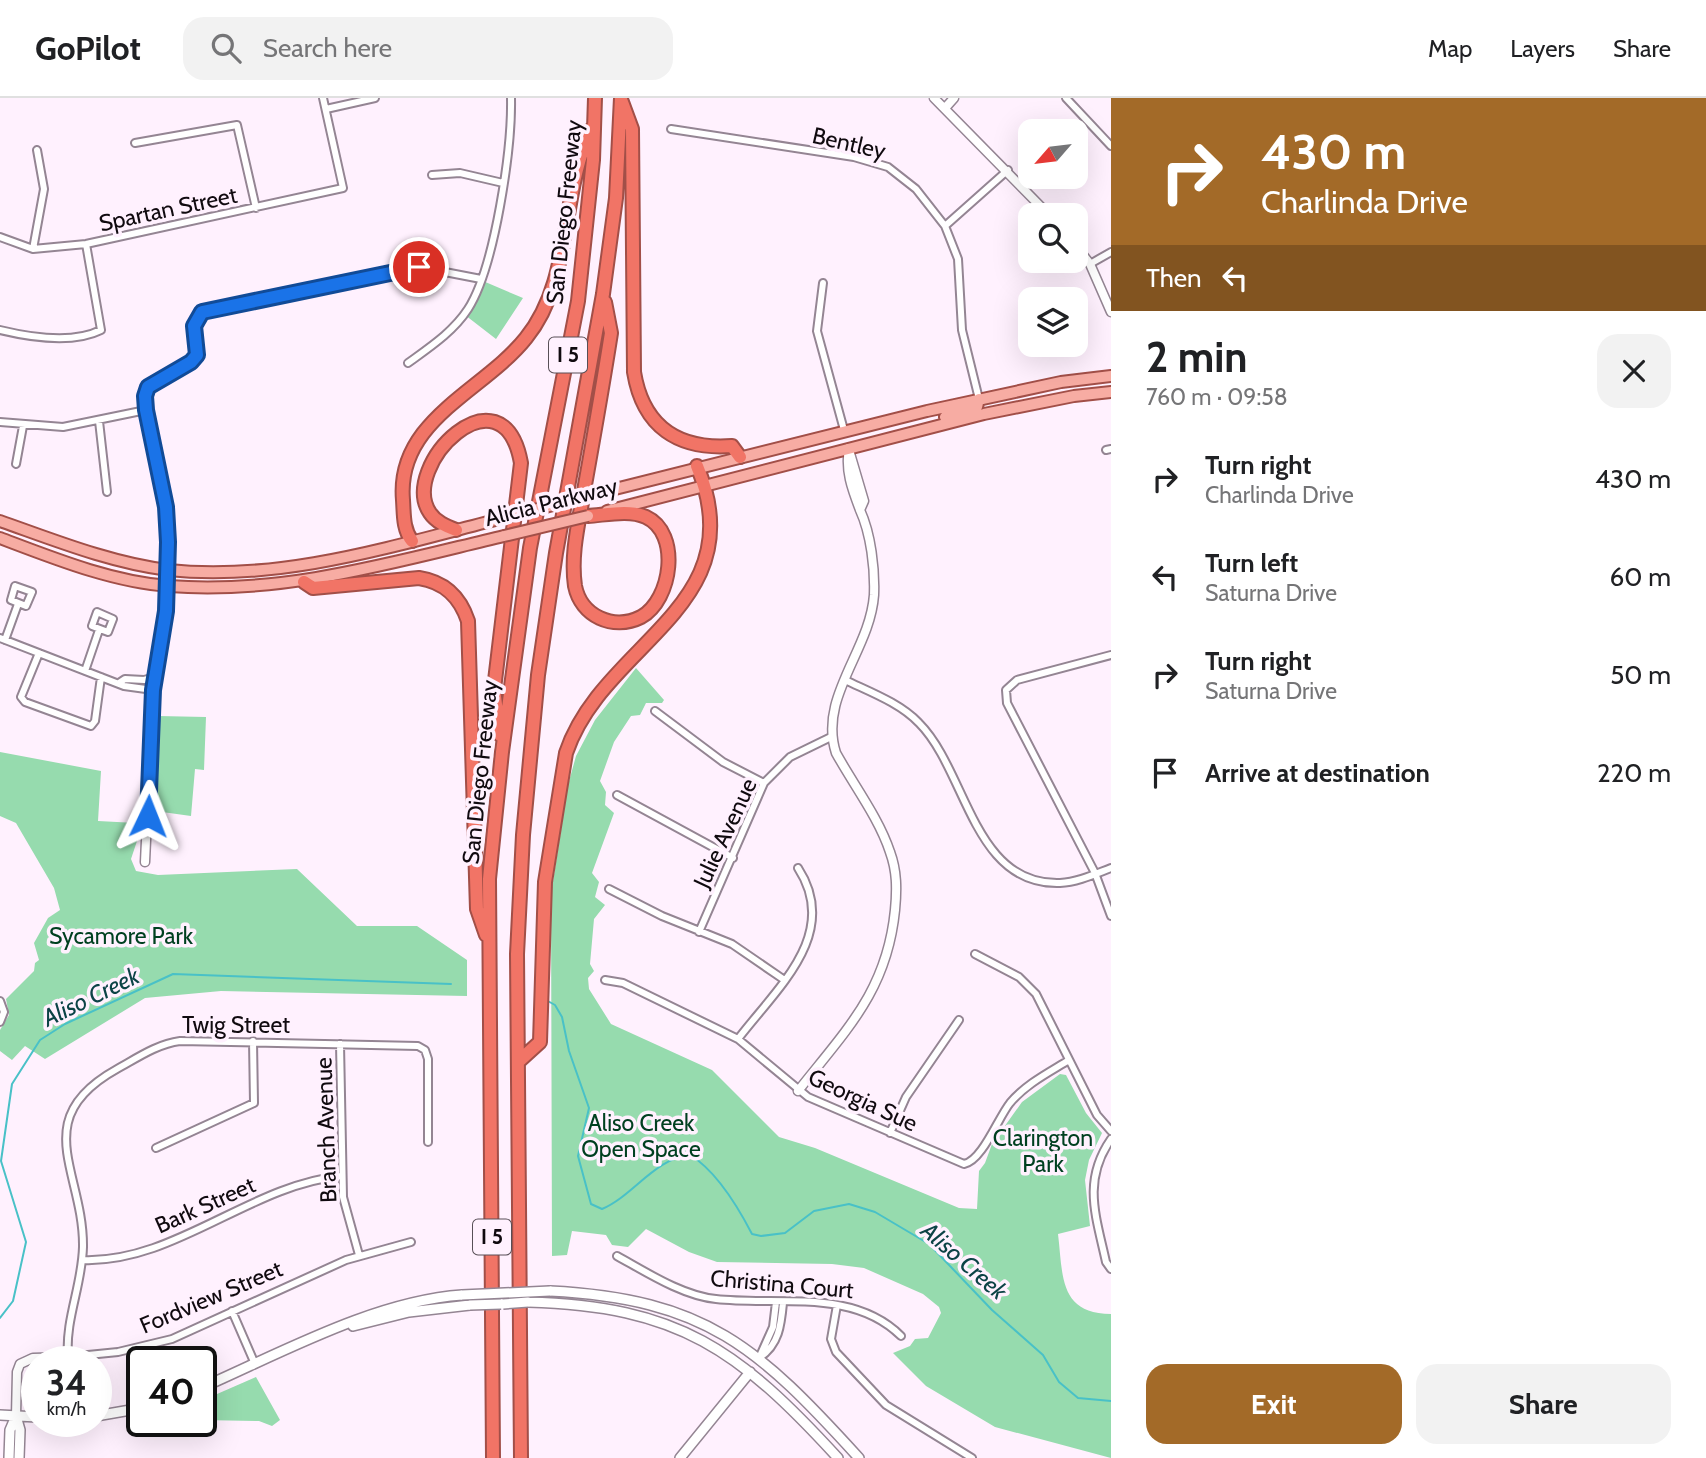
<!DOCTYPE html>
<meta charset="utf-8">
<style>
:root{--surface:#fff;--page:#f2f2f2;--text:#202124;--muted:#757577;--line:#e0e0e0;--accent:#a36a28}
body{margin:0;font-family:Cabin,sans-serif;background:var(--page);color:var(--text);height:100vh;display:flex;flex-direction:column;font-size:26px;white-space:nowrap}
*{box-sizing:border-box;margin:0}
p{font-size:23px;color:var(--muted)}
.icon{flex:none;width:38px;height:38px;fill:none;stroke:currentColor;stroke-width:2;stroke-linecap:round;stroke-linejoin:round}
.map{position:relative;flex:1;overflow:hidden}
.side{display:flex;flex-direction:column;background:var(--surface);width:595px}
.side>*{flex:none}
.banner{background:#a36a28;color:#fff;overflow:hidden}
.needle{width:46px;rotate:242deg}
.fabs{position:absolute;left:1018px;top:21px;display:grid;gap:14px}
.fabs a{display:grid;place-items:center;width:70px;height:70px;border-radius:14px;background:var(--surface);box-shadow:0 7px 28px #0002;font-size:35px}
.speed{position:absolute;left:21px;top:1248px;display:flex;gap:14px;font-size:35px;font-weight:700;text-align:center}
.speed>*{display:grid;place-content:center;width:91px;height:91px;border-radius:50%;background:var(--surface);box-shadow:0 7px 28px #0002;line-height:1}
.speed small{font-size:18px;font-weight:400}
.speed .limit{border:4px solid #111;border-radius:10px;background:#fff;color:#111}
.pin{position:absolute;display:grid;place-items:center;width:60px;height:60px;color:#fff;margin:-30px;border:4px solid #fff;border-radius:50%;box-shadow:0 2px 7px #0007}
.me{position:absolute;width:77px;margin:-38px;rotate:2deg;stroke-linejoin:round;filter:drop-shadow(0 0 5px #0008)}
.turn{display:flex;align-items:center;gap:24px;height:147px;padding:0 35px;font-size:32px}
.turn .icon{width:91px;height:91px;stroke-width:2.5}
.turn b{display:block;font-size:49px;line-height:60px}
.then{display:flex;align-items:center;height:66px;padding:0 35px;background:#0003;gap:14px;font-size:26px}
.round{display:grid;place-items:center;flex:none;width:74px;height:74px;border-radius:21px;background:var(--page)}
.overview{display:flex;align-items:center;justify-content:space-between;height:119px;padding:0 35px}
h1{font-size:42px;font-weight:800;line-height:52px}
.button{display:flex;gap:14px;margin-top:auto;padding:14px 35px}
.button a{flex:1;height:80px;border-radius:21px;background:var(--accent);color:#fff;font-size:28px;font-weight:800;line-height:80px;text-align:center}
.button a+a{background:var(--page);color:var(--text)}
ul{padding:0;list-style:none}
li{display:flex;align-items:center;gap:21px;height:98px;padding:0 35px}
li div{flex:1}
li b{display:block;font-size:26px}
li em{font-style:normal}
header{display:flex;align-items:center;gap:42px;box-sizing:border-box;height:98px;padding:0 35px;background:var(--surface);border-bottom:2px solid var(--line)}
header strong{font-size:33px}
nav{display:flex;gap:38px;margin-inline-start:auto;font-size:24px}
.search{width:490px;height:63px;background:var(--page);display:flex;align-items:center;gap:18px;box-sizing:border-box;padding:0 24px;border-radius:21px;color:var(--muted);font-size:26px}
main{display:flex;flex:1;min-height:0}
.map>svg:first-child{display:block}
.green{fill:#96dbae}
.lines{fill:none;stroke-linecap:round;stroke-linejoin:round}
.stream{stroke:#49c1c7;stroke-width:2}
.minor-casing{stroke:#948593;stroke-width:10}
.tertiary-casing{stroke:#948593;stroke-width:11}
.secondary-casing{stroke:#948593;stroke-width:12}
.primary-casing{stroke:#a24f48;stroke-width:14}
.motorway-casing{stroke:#a24f48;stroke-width:16}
.minor{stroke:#fff;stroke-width:6}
.tertiary{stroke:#fff;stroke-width:8}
.secondary{stroke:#fff;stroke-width:9}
.primary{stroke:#f7aca3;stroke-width:10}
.motorway{stroke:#f17466;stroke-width:12}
.secondary-bridge-casing{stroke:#948593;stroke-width:12;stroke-linecap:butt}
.primary-bridge-casing{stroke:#a24f48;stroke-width:14;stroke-linecap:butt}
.secondary-bridge{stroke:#fff;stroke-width:9}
.primary-bridge{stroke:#f7aca3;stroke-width:10}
.route-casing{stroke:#114b97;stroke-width:18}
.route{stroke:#1a73e8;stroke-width:12}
.labels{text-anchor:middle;stroke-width:7;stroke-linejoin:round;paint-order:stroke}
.shield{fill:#fff1fe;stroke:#584f57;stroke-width:2}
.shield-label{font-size:21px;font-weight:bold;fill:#100a0f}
.street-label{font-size:23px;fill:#100a0f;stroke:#fff1fe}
.park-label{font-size:23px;fill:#004020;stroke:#fff1fe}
.water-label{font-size:24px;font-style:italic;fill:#0c4346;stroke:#fff1fe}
</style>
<header>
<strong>GoPilot</strong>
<div class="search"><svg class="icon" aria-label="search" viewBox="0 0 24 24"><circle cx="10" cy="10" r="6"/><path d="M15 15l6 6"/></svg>Search here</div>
<nav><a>Map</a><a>Layers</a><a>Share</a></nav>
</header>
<main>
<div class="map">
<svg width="1111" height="1360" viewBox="0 0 1111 1360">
<rect width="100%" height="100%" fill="#fff1fe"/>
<path class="green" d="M483,183L523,200L496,241L465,217Z
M636,570L664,602L662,605H646L640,617L631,618L614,644L600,683L606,694L605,707L614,715L592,775L599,784L595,799L605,807L594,821L590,866L594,873L588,880L589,891L611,926L712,972L779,1039L815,1050L959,1110L977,1111L979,1073L985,1065L992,1046L1022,1004L1060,976L1066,977L1086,1015L1102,1035L1089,1062L1085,1082L1090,1128L1058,1136C1063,1175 1058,1216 1111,1216V1360L995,1329L926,1288L893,1255L910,1248L915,1241L928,1240L941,1215L939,1209L923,1196L864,1170L832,1166L717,1164L689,1154L646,1131L628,1149L612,1147L606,1137L572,1133L567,1157L552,1158L551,796L568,687L576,658L595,622Z
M158,618L206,619L204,672L195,671L191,718L155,713Z
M0,654L101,673L98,723L136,725L137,743L131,761L136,773L158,777L297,771L357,828H417L467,862V898L221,893L145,900L45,961L25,948L12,962L0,953V932L9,917L6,901L34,873L35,865L39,862L34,845L48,820L60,812L54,790L16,725L0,718Z
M256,1279L280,1322L272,1328L259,1323L201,1322V1303Z"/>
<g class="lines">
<path class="stream" d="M546,902L555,907L562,919L569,953L589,1010L578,1058L591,1106L602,1111C633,1098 655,1060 690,1057C715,1072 738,1109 752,1136L761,1138L785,1135L814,1113L849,1106L875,1114L929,1146L992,1212L1043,1257L1059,1284L1078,1300L1111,1303
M0,1220L13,1203L26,1144L1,1063L12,986L40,942L65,926L173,876L451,886"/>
<g class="minor-casing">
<path id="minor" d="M1066,0L1111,48
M326,11L375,0
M671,31L854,59L888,69L916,91L945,128L958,161L962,232L979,301
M135,45L237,27L256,110
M432,77L460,75L503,85
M945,128L1008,72
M0,139L33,151L86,146L343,90L323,0
M33,151L44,91L37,52
M1090,166L1111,154
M823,185L817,233L844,332
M0,232C29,239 73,246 101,232L86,146
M191,264L199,253L195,224L207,213L419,169L481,181
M408,265C430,249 453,234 468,211C495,169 512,50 511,0
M99,323L107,394
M0,324L63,329L146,312
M1106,352L1111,351
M16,366L23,328
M15,488L32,494L26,508L11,502Z
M97,514L113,521L108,534L92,528Z
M0,540L124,588L153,592
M5,542L18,506
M39,555L21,599L25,604L91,628L95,623L101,579
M1111,557L1017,582L1006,592L1007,605L1095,775L1111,818
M85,573L99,532
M845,582C870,594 900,605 919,625C967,673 973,788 1060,785C1078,784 1095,776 1111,770
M119,585L125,581L144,582L155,579
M655,613L723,664L764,685
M617,697L733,760
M609,791L662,818L732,846L783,881
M699,834L764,685L790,659L831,639
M975,856L1019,879L1036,896L1097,1017L1111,1033
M605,882L623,885L738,941L808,999L964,1066C982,1063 998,1020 1010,1005C1026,986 1048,975 1069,962
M0,903L4,914L0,924
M738,941C777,890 841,836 798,770
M340,946L343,1099L359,1157
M890,1035L906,999L959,922
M1111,1041C1082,1083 1096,1118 1106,1164L1111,1171
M156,1050L254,1005L253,943
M411,1144L346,1162L172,1241L118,1254L68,1259C65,1221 82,1188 83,1149C84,1074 27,1021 117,971C137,960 157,946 180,943L418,948L425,952L428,961V1044
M617,1158C646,1174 683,1198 716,1201C778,1208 853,1190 901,1238
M82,1162C173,1166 250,1087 341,1078
M837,1207L831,1241L836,1254L886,1307L972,1360
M232,1213L255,1266
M760,1258L773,1229L776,1204
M759,1260C779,1247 781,1227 783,1205"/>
</g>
<g class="tertiary-casing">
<path id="tertiary" d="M934,0L1049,117
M946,9L954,0
M1076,148L1090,166L1111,214
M849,352L864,403L860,412
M145,764L153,592L166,513L168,444L166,409L145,298L148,289L191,264
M798,993C846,932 887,893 895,812C897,791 897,773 890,754C879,720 853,686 836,655C818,599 870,553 874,497C875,471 871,436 860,412C852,391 845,373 849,350
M16,1318L17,1274L20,1266L33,1260L68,1259"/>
</g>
<g class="secondary-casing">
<path id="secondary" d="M550,1193C706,1201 758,1249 859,1360
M528,1204C679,1208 739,1252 838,1360
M353,1228L409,1214L470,1207
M201,1290C281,1255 375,1203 462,1197
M0,1317L37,1319
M16,1318L20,1332L19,1360
M96,1318L142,1310
M9,1360L10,1332L16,1318
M680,1360L750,1274"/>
</g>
<g class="primary-casing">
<path id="primary" d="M945,319L977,309L979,301
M603,394L927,313L1061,284L1111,278
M607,413L984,316L1074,298L1111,294
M0,423C54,442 111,465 168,472C283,484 396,447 507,419
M0,440C53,460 112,484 169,488C283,497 394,464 504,438"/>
</g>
<g class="motorway-casing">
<path id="motorway" d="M622,4L632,31L634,274C643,329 678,352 732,348L740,359
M588,418C605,417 629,411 646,419C681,435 672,502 641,519C613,533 581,518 575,488C570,454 580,420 585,387C594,337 603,286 611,235L605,204
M456,432C446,428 436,424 430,415C398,368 503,265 521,365L494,591L500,637
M412,443C403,431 404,417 403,402C396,322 484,293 526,240C574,181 559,95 592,30
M304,484L313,490L419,480C445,484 460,499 468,523L477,811L486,837
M518,964L540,944L545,784L566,655C603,544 756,509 697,368
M493,1360L489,781L502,654L530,450L578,203L593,62L595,0
M521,1360L517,856L523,737L538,577L556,455L603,196L616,100L621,0"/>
</g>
<use href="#minor" class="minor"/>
<use href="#tertiary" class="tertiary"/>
<use href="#secondary" class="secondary"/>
<use href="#primary" class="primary"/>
<use href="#motorway" class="motorway"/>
<g class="secondary-bridge-casing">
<path id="secondary-bridge" d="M462,1197L550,1193
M503,1206L528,1204
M470,1207L501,1206"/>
</g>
<g class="primary-bridge-casing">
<path id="primary-bridge" d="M507,419L603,394
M504,438L588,418"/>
</g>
<use href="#secondary-bridge" class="secondary-bridge"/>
<use href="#primary-bridge" class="primary-bridge"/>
</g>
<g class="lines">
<g class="route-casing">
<path id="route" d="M148,718L153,592L166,513L168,444L166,409L146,312L145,298L148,289L191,264L197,257L194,228L202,214L419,169"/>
</g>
<use href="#route" class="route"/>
</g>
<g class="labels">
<g class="shield">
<rect x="549" y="239.5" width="38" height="35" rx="5"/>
<rect x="473" y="1121.5" width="38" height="35" rx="5"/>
</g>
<g class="shield-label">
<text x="568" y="264">I 5</text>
<text x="492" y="1146">I 5</text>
</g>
<g class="street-label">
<text transform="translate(849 45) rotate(13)" y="8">Bentley</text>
<text transform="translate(168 111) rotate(-12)" y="8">Spartan Street</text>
<text transform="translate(564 114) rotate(-84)" y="8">San Diego Freeway</text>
<text transform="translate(551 404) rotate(-14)" y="8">Alicia Parkway</text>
<text transform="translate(480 674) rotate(-84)" y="8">San Diego Freeway</text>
<text transform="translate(725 735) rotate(-65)" y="8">Julie Avenue</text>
<text x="236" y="935">Twig Street</text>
<text transform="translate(863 1002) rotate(25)" y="8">Georgia Sue</text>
<text transform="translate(326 1032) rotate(-92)" y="8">Branch Avenue</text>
<text transform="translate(205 1107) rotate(-24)" y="8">Bark Street</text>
<text transform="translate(782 1186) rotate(5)" y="8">Christina Court</text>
<text transform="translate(211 1199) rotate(-23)" y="8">Fordview Street</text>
</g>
<g class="park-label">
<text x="121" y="846">Sycamore Park</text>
<text x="641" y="1033">Aliso Creek<tspan x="641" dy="26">Open Space</tspan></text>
<text x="1043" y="1048">Clarington<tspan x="1043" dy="26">Park</tspan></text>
</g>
<g class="water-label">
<text transform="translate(91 899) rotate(-26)" y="8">Aliso Creek</text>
<text transform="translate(964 1163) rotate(41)" y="8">Aliso Creek</text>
</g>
</g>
</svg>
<div class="fabs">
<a><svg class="needle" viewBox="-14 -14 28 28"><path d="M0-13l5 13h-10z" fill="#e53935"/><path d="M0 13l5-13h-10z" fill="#757577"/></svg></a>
<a><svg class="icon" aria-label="search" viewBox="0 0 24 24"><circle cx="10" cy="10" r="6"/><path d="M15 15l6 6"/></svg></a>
<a><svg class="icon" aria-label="layers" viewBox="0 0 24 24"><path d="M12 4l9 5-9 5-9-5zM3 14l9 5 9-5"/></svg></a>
</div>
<div class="speed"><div>34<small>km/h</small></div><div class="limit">40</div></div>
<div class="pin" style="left:419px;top:169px;background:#d93025"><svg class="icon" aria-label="arrive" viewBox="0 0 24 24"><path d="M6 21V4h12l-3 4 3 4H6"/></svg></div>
<svg class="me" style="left:148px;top:718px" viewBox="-20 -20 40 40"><path d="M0-17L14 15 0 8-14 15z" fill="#1a73e8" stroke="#fff" stroke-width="4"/></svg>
</div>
<section class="side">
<div class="banner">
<div class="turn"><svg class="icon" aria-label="right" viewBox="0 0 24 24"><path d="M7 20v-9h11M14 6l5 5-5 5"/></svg><div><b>430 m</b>Charlinda Drive</div></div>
<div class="then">Then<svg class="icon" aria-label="left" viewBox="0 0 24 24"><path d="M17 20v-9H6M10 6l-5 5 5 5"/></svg></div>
</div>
<div class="overview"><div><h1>2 min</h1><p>760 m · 09:58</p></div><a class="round"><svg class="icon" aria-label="close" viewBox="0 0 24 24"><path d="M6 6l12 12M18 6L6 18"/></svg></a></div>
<ul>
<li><svg class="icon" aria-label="right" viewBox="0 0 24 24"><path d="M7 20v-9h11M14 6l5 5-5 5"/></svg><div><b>Turn right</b><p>Charlinda Drive</p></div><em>430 m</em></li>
<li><svg class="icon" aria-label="left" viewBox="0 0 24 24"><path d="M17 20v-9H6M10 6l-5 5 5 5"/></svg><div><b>Turn left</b><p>Saturna Drive</p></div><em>60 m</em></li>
<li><svg class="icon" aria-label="right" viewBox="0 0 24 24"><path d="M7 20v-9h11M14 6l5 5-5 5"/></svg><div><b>Turn right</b><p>Saturna Drive</p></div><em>50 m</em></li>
<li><svg class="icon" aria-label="arrive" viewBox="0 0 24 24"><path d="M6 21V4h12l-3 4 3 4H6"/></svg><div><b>Arrive at destination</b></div><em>220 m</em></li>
</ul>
<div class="button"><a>Exit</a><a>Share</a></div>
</section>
</main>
